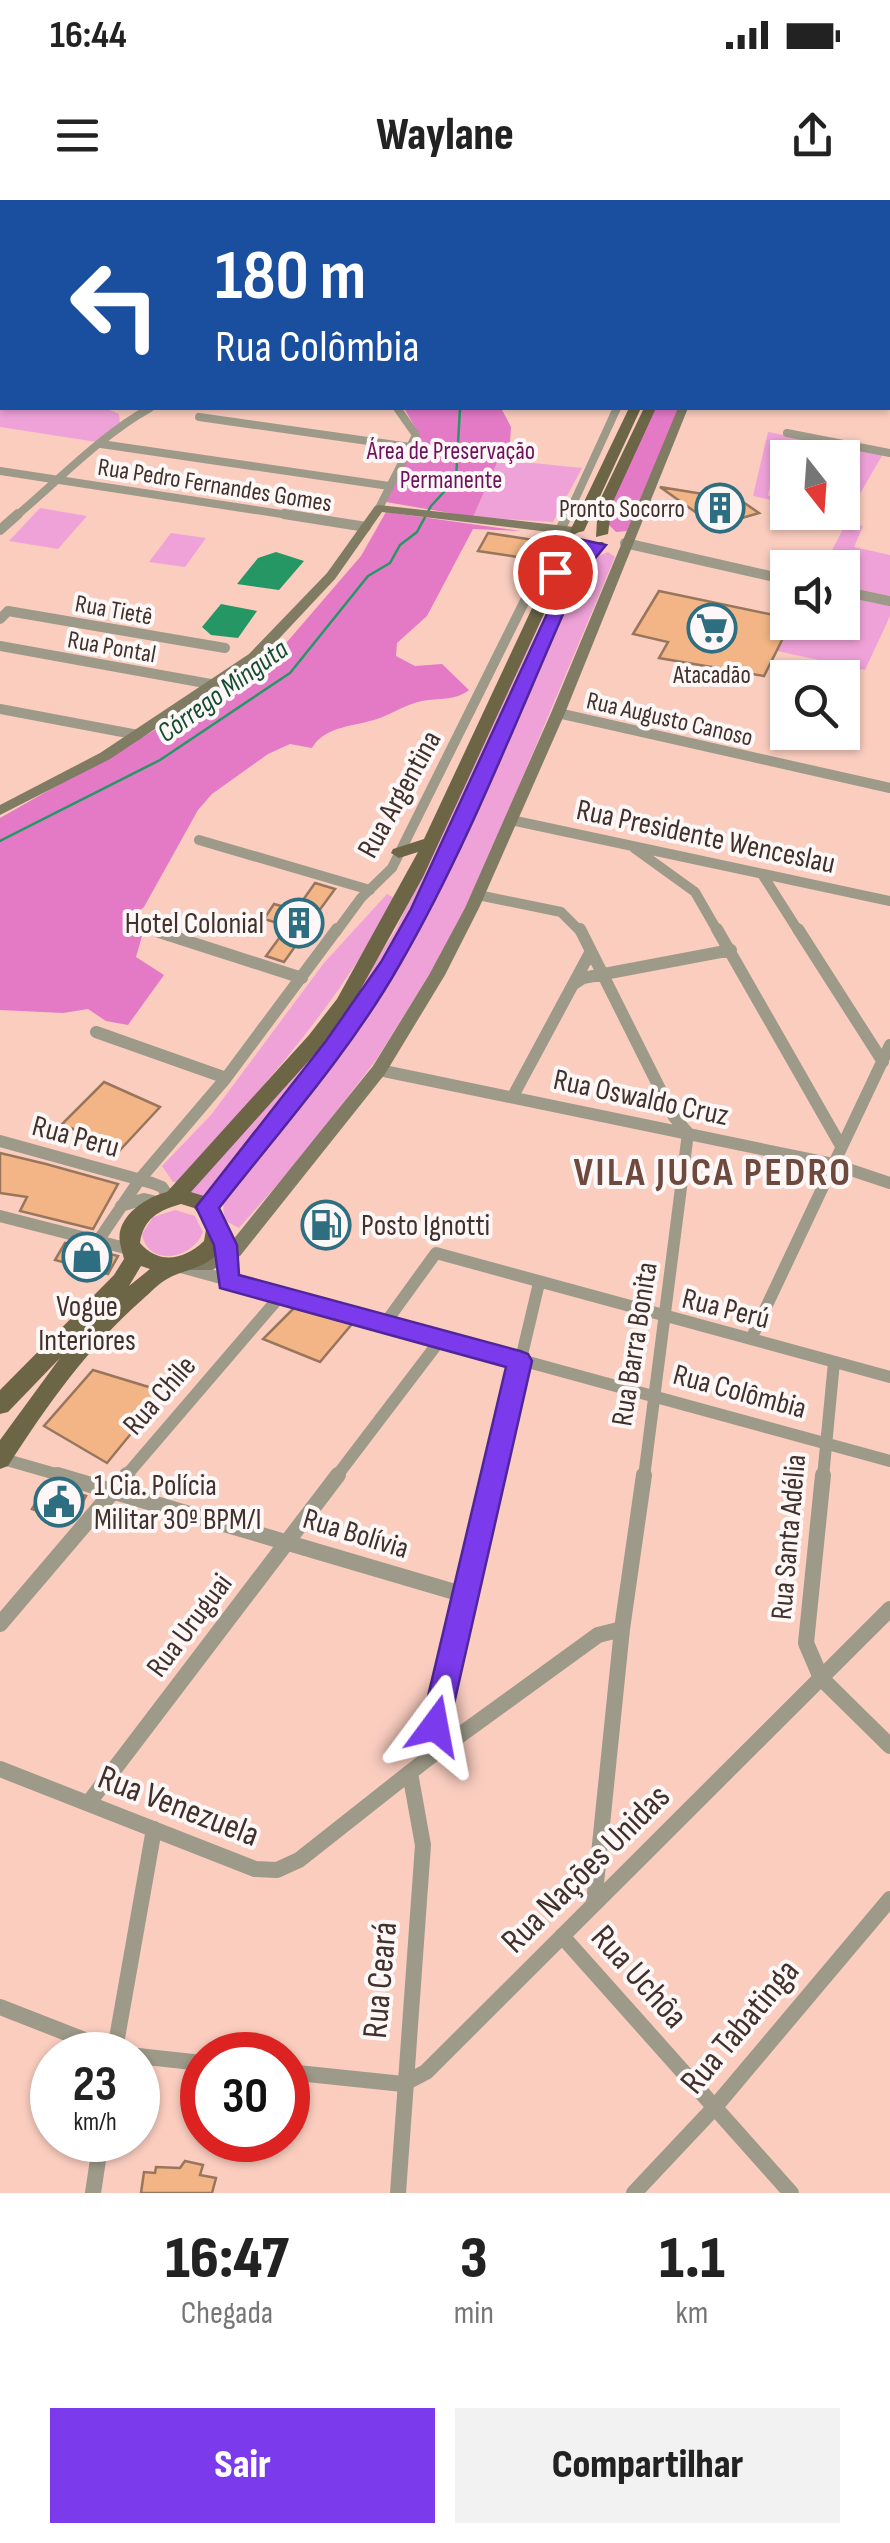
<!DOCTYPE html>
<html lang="pt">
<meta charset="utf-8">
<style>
:root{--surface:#fff;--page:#f2f2f2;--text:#222;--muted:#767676;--accent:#7c3aed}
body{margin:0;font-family:"Sofia Sans Condensed",sans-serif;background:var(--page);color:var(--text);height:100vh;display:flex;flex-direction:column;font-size:38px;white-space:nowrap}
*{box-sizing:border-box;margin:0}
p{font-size:32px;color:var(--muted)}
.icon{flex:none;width:55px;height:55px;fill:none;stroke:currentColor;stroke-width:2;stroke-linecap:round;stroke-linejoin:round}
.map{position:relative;height:1993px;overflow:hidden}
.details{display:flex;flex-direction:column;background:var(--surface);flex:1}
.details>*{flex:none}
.guide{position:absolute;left:0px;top:0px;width:890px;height:210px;box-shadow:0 2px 8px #0004;background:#1a4fa0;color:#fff;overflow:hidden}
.needle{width:65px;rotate:163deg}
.buttons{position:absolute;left:770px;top:240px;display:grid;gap:20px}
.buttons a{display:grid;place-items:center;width:90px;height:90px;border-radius:0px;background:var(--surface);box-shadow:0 2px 8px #0004;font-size:50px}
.speed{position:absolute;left:30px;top:1832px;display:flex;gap:20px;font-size:50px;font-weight:700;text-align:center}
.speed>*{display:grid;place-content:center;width:130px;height:130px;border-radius:50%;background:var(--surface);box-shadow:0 2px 8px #0004;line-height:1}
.speed small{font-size:25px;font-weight:400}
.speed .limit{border:15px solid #d22;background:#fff;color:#111}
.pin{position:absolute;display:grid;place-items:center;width:85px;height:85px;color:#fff;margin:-42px;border:5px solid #fff;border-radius:50%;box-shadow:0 2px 10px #0007}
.me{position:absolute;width:110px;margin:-55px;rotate:13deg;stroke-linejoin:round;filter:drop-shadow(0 0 8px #0008)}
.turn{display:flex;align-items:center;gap:35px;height:210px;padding:0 50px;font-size:45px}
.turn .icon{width:130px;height:130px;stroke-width:2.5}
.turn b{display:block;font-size:70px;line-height:85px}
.eta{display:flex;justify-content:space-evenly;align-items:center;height:170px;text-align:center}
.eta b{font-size:60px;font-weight:800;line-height:70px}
.primary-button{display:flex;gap:20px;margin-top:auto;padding:20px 50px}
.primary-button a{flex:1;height:115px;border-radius:0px;background:var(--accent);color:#fff;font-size:40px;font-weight:800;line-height:115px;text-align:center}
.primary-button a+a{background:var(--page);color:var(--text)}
.status{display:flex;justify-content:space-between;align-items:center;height:70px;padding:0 50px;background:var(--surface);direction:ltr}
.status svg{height:28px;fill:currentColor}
header{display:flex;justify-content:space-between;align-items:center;height:130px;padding:0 50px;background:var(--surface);font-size:45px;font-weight:800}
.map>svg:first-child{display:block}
.green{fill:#efa2d8}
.forest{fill:#e47ac6}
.water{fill:#249764}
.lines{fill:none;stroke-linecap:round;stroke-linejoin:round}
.stream{stroke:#249764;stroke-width:2.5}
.building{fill:#f3b585;stroke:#97765d;stroke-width:2.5}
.street-far3{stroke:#9d9a89;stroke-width:8}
.street-far2{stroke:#9d9a89;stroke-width:10}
.street-far1{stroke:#9d9a89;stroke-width:12}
.street{stroke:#9d9a89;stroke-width:16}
.secondary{fill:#807c63;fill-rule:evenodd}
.primary{fill:#6c6647;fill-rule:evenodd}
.highway{fill:#5a532f;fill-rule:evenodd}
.route{fill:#7c3aed;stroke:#51269a;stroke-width:2.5}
.labels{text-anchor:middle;stroke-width:8;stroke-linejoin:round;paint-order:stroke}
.far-park-label{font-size:25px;fill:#71115d;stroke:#fdf8f7}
.far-street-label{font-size:25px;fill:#42312b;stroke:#fdf8f7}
.far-poi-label{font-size:25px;fill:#42312b;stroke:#fdf8f7;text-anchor:end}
.far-water-label{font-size:28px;font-style:italic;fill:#144d32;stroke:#fdf8f7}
.street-label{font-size:30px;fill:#42312b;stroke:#fdf8f7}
.poi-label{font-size:30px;fill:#42312b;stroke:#fdf8f7;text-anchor:start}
.near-street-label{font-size:35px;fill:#42312b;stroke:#fdf8f7}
.district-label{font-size:40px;font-weight:bold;letter-spacing:2.5px;fill:#6e493d;stroke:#fdf8f7}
</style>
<div class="status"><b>16:44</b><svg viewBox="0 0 49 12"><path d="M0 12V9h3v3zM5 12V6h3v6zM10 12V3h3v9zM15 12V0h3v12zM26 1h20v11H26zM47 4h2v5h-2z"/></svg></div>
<header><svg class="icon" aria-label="menu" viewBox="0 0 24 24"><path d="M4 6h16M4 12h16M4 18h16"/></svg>Waylane<svg class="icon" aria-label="share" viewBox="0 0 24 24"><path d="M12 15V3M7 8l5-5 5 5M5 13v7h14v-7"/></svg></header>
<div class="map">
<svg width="890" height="1993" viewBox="0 0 890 1993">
<rect width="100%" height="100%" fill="#facdbf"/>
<path class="green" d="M0,193L2,208H105L119,214L120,223L97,242L0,227Z
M768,232L883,254L847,316L829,313L842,312V258H788L787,265L775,264L773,282L788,284L787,287L770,285L768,295L776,301L753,296Z
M504,260L582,268L553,322L473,317L497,263Z
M40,308L87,316L58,349L9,341Z
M846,323L863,326L854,347L890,355V396L843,386L842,368H823Z
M171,333L206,338L185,367L149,362Z
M572,347L590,351L566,372L554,393L409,716C352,817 277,906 206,998L186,989L379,756L396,729Z
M608,352L615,357L469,705L433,769L376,860L301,958L239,1028L224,1020L223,1002L387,781L578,377L598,356Z
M843,396L890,406V416L865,470L777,451L792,423L842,422Z
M387,694L394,698C339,806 258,892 178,982H173L162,966L211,915L324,763Z
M175,1010L195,1016L203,1032C193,1059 148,1068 142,1034L153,1017Z"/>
<path class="forest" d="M404,208H501L511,227L509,258L497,263L473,317L386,302L419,234Z
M654,208H680L627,331L616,332L608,324L610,305L625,268Z
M386,312L521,331L473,329L427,416L397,443L396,456L415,466L442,464L469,490C455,501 439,498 422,501C406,504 392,514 377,519C356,526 324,526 312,548L290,544L268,554L212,594L198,610L144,707L133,716L142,736L136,757L164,775L128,825L106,821L88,809L63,813L0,810V618L220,493L287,442L361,356Z"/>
<path class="water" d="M276,352L304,361L279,390L237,384L258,358Z
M221,404L257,411L238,438L211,435L202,427Z"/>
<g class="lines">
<path class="stream" d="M0,641L160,560L290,473L368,376L390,363L400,345L417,332L431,306L456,279L460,208"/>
</g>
<path class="building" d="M660,287L740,300L759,313L715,326Z
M488,333L540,341L531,359L478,351Z
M659,391L788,418V428L764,476L659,458L668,442L633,434Z
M315,683L335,689L313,719L321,721L312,732L306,731L284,762L266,756L288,726L264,719L274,704L296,710Z
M104,882L160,907L120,950L62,924Z
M0,953L46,964L118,984L93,1029L20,1011L27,997L0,993Z
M65,1043L118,1056L108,1074L55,1060Z
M294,1108L352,1124L320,1162L263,1139Z
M93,1170L165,1192L107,1263L44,1226Z
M47,1283L86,1296L72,1322L32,1309Z
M185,1961L203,1965L200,1975L216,1978L212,1993H141L144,1972L155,1973L156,1967L180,1968Z"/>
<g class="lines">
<path class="street-far3" d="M351,0L370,2
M830,0L840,2
M521,2L526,0
M199,217L410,247
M787,233L890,253
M101,244L389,286
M0,271L301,317
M379,308L416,235L397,208
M15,317C59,280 100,236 150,208
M567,317L617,208"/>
<path class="street-far2" d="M284,314L366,327
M0,330L18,314
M625,343L788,380
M842,391L890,401
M0,419L8,411L225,448
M0,446L216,485
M0,509L138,535
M558,513L890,588
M511,620L890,701
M199,640L370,690
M634,648L695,692L718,732
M762,674L799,732
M478,695L561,712L581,732
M336,732L361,698L392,668L568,314"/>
<path class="street-far1" d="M580,729L674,917L688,933L644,1277
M717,729L841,946
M798,729L883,862
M159,732L302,778
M574,784L583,778L731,750
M96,832L226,878
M379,870L833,964L890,983
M513,896L591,751
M0,941L152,983L162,987L170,999
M121,1006L144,999L157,1002
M0,1016L133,1050
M217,1034L228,1056V1081
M98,1041L140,979L226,878L337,729
M177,1066L890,1261
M386,1122L436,1053L890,1177
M751,1139L890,845
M0,1258L66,1277
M125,1277L282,1094
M336,1277L441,1139
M493,1277L539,1083
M823,1277L834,1162"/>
<path class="street" d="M57,1275L465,1395
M823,1275L806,1443L821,1478L890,1546
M0,1424L127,1275
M427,1559L494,1275
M0,1569L255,1669L277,1670L299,1660L427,1559L598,1435L622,1429
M90,1601L338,1275
M594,1703L622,1429L644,1275
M562,1736L791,1993
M0,1807L123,1855
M114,1855L154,1629
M138,1856L202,1863
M288,1872L403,1884L426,1872L890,1409
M93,1993L101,1940
M398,1993L423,1645L410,1573
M634,1993L714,1908L890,1699"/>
<path class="secondary" d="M888,148H890V154H888Z
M678,208H688L565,513L479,708L445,775L385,874L240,1056L212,1070H179L176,1065L179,1060L209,1056L228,1046L373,866L429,775L465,708L551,513Z
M379,305L574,327L580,331L574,335L382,312L335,379L259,460L110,559L0,615V605L100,553L249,454L327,373L375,306Z"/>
<path class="primary" d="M698,0H708L709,2H699Z
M629,208H641L584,331L572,334L570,331Z
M644,208H656L612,304L608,334L596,337L598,304Z
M570,338L577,342L423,677L353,803L323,845L191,992L204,996L327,841L382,763L411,709L565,377L593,342H603L605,345L578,378L429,709L399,765L341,851L217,1008C229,1022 230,1035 220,1050C209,1068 184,1069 167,1079C158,1084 151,1092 143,1099C89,1146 47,1205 8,1266L0,1269V1240L60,1158L8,1212L0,1214V1190L114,1075L124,1059C123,1054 121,1049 120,1043C115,1017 146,997 167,992L309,835L337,799L418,652L399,658L391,653L393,649L424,639L563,342ZM181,1004L194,1008L207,1024L204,1041C184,1060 159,1065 140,1043C143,1019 159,1010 181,1004ZM141,1066L150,1069L129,1086Z"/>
<path class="highway" d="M163,0H189L191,2H165Z
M227,0H252L254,2H229Z
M712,0H724L726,2H714Z
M888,79L890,80V88L888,87Z
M888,115L890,116V124L888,123Z
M888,135H890V143H888Z"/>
</g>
<path class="route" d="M570,337L606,345L579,378C522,505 469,645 400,764C350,852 281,929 219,1008L237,1045L239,1075L520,1151L528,1154L532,1161L449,1526L445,1536L435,1540L425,1536L421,1526L506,1167L220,1088L214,1045L196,1007L326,841L381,762L411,709L564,377L585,351L574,349L561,376H550L547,372L563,342Z"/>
<defs>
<g id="building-ring" transform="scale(2.5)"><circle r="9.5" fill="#fdf8f7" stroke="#2d6f81" stroke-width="1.5"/><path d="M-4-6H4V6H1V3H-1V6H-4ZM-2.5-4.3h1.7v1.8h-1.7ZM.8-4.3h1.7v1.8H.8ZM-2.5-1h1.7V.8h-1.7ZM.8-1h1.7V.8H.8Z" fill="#2d6f81"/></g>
<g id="supermarket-ring" transform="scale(2.5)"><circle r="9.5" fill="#fdf8f7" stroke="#2d6f81" stroke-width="1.5"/><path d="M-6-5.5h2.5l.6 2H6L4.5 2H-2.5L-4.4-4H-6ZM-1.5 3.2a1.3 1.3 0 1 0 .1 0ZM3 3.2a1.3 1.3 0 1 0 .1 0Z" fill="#2d6f81"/></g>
<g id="fuel-ring" transform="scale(2.5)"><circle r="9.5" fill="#fdf8f7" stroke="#2d6f81" stroke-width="1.5"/><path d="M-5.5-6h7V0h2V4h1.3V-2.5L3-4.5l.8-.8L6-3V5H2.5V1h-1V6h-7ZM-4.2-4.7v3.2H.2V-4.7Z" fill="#2d6f81"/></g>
<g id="shop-ring" transform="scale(2.5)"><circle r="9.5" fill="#fdf8f7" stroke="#2d6f81" stroke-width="1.5"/><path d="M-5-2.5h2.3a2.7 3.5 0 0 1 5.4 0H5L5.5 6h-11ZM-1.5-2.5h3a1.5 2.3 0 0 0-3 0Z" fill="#2d6f81"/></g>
<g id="civic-ring" transform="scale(2.5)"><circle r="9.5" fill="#fdf8f7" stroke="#2d6f81" stroke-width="1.5"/><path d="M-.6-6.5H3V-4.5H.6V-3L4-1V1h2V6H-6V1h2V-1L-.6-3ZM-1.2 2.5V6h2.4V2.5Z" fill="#2d6f81"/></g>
</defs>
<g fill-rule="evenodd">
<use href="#building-ring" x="720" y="308"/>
<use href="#supermarket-ring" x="712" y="428"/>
<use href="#building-ring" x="299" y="723"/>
<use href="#fuel-ring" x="326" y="1025"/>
<use href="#shop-ring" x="87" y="1057"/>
<use href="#civic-ring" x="59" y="1302"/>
</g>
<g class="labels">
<g class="far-park-label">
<text x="451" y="259">Área de Preservação<tspan x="451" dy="29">Permanente</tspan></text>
</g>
<g class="far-street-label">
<text transform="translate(215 284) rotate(9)" y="9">Rua Pedro Fernandes Gomes</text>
<text transform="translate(114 409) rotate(10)" y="9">Rua Tietê</text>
<text transform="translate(112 446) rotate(10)" y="9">Rua Pontal</text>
<text transform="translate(670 518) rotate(13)" y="9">Rua Augusto Canoso</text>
</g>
<g class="far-poi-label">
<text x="685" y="317">Pronto Socorro</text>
<text x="712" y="483" text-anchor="middle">Atacadão</text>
</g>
<g class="far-water-label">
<text transform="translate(222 490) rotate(-36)" y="10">Córrego Minguta</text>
</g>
<g class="street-label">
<text transform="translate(399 594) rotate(-61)" y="10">Rua Argentina</text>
<text transform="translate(706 636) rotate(12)" y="10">Rua Presidente Wenceslau</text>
<text transform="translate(641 897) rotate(12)" y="10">Rua Oswaldo Cruz</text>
<text transform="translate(76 936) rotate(15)" y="10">Rua Peru</text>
<text transform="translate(726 1108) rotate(14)" y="10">Rua Perú</text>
<text transform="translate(634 1144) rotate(-81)" y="10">Rua Barra Bonita</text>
<text transform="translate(740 1191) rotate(15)" y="10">Rua Colômbia</text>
<text transform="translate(159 1195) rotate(-49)" y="10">Rua Chile</text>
<text transform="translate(356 1333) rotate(17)" y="10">Rua Bolívia</text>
<text transform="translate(788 1337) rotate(-85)" y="10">Rua Santa Adélia</text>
<text transform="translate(189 1425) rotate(-53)" y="10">Rua Uruguai</text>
</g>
<g class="poi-label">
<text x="264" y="733" text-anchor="end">Hotel Colonial</text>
<text x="361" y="1035">Posto Ignotti</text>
<text x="87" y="1116" text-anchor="middle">Vogue<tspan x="87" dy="34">Interiores</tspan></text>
<text x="94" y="1295">1 Cia. Polícia<tspan x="94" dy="34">Militar 30º BPM/I</tspan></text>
</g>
<g class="near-street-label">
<text transform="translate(179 1605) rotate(21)" y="12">Rua Venezuela</text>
<text transform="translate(585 1668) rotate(-45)" y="12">Rua Nações Unidas</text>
<text transform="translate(640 1776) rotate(48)" y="12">Rua Uchôa</text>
<text transform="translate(379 1780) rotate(-85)" y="12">Rua Ceará</text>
<text transform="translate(739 1826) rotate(-50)" y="12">Rua Tabatinga</text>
</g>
<g class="district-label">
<text x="713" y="985">VILA JUCA PEDRO</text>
</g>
</g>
</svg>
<div class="buttons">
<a><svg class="needle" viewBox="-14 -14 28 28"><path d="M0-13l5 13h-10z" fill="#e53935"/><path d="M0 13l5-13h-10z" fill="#767676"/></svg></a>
<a><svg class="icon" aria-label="sound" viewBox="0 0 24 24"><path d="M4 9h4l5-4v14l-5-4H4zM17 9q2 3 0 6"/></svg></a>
<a><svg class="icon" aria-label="search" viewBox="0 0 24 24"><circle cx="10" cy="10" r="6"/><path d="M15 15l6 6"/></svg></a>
</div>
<div class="speed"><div>23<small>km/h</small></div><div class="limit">30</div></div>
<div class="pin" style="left:555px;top:372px;background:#d93025"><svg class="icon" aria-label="arrive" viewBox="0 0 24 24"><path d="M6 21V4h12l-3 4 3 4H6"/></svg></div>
<svg class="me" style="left:435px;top:1526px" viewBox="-20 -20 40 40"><path d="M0-17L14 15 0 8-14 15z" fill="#7c3aed" stroke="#fff" stroke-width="4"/></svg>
<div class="guide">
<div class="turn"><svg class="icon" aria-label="left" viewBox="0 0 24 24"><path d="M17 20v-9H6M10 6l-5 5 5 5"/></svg><div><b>180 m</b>Rua Colômbia</div></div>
</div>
</div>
<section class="details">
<div class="eta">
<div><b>16:47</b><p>Chegada</p></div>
<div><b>3</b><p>min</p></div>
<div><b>1.1</b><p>km</p></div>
</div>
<div class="primary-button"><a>Sair</a><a>Compartilhar</a></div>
</section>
